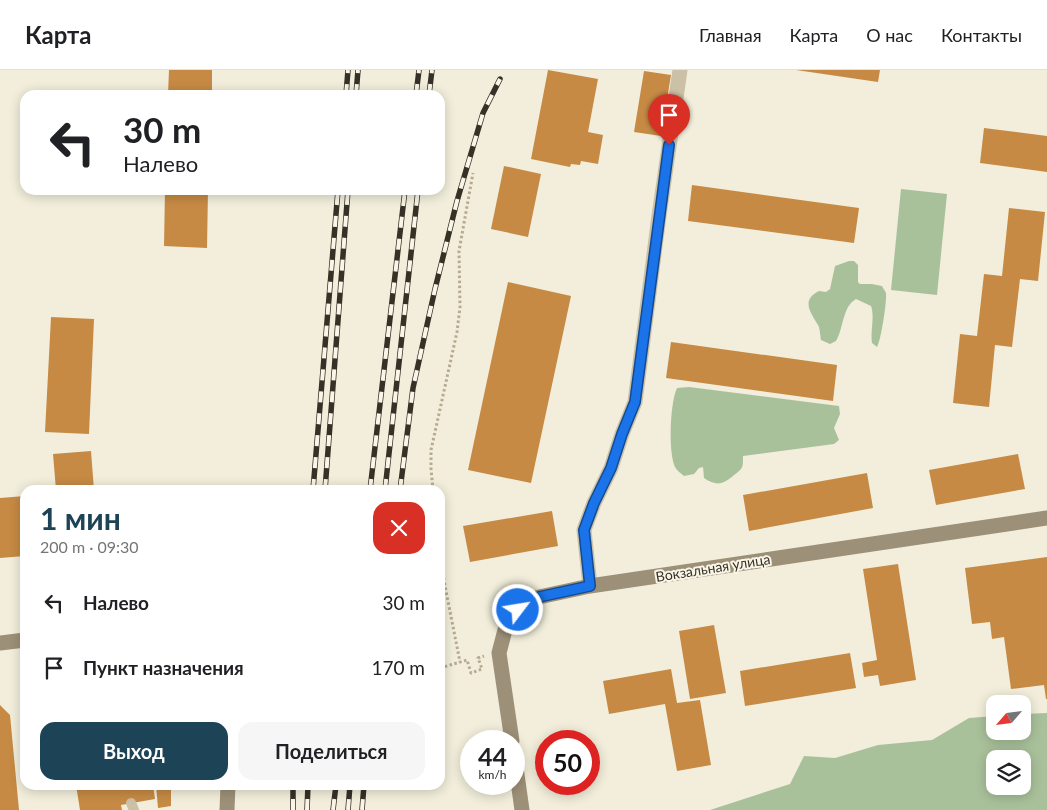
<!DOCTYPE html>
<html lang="ru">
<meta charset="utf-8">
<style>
:root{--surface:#fff;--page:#f6f6f6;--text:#202124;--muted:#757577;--line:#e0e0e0;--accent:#1d4357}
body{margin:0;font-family:Lato,sans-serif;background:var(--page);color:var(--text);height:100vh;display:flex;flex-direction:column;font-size:19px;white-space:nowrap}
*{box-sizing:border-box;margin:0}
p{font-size:16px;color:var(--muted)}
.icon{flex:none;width:28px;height:28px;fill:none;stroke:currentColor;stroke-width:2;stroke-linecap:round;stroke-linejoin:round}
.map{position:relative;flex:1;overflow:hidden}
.panel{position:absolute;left:20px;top:415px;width:425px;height:305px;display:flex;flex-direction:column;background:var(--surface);border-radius:15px;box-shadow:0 2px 12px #0003}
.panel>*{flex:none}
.hud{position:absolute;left:20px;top:20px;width:425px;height:105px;border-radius:15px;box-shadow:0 2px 12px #0003;background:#fff;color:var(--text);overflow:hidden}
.needle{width:32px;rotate:242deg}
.tools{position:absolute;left:986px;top:625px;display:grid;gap:10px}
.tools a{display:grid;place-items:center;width:45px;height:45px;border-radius:10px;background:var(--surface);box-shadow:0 2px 12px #0003;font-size:25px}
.speed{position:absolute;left:460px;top:660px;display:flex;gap:10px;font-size:25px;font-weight:700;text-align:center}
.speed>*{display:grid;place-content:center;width:65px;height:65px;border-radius:50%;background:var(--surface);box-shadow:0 2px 12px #0003;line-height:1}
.speed small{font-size:12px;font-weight:400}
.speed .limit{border:8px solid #d22;background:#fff;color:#111}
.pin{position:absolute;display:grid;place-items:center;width:42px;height:42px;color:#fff;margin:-51px -21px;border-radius:50% 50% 50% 0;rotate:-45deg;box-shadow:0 0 5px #0007}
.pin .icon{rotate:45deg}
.me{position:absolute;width:55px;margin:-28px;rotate:59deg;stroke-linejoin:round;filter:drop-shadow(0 0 4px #0008)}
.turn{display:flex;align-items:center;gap:18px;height:105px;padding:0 20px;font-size:22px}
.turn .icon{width:65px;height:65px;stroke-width:2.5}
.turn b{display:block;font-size:35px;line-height:42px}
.round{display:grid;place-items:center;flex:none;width:52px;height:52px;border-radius:15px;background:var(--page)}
.overview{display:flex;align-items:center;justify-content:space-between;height:85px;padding:0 20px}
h1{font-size:30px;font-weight:700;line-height:38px;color:var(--accent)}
.button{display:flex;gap:10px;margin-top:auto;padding:10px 20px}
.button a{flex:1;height:58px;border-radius:15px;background:var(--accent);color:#fff;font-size:20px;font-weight:700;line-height:58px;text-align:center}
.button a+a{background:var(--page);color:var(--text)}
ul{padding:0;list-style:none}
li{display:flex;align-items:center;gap:15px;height:65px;padding:0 20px}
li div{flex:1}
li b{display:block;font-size:19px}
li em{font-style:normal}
header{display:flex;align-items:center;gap:30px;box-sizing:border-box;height:70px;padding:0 25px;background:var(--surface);border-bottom:1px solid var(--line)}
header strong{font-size:24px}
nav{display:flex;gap:28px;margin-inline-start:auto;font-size:18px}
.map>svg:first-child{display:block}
.green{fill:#a9c19b;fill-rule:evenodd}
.building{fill:#c68a44}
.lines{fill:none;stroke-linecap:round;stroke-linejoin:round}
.path{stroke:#b6ab91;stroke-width:3;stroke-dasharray:2.5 2.5;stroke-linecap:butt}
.lane{stroke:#cac1a7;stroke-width:10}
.street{stroke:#cac1a7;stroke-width:15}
.secondary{stroke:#9d9078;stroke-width:15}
.rail-casing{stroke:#363027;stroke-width:5.5}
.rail{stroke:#f9f6e7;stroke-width:4;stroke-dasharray:11;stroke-linecap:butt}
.route-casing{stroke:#114b97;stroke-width:12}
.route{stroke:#1a73e8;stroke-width:9}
.labels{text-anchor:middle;stroke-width:4;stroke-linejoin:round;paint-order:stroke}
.street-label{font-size:14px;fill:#363027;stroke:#f9f6e7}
</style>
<header>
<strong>Карта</strong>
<nav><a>Главная</a><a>Карта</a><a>О нас</a><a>Контакты</a></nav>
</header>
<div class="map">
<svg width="1047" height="740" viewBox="0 0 1047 740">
<rect width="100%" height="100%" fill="#f2eedb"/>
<path class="green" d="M901,119L947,124L937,225L891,220Z
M849,191H854L858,195V212L860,214H872L882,216C883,218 885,221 886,223C887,231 881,271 877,277L872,273C870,261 875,247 871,236L856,229C842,237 844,258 836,271L830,274L821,270C820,265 820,258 818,255C810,242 801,230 819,221L826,222L830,219L835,196Z
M689,317L839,336L840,344L834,358L839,370L834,374L743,386C743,399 743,398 733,406C722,415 716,416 704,408L703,397L699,398L694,404L684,406C681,403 677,401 675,397C668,382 670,333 677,318Z
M1047,643V740H710L790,714L804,686L835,688L878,675L932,670L969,648L995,646V661H1022L1023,644ZM995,689H1022V716H995Z"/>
<path class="building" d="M169,0H212V25H168Z
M548,0L598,9L588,62L603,65L598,94L581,91L580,95L571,94L570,97L531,89Z
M796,0H880L878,12Z
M644,1L671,5L661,66L634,62Z
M984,58L1047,66V102L980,93Z
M504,96L541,104L528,167L491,159Z
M692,115L859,138L854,173L688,151Z
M165,120H208L207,178L164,176Z
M1009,138L1045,142L1038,211L1020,209L1012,277L995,275L989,337L953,333L960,264L977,266L984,204L1002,206Z
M508,212L571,226L531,413L468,400Z
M51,247L94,249L89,364L45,362Z
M671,272L837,295L833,331L666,308Z
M91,381L94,420H56L53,384Z
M1018,384L1025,419L936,435L929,400Z
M867,403L873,438L749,461L743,425Z
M25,426V486L0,488V428Z
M552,441L558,476L470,492L463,456Z
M1047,487V629H1046L1044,615L1011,619L1004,567L992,569L990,552L972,554L965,498Z
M898,494L916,610L880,616L878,605L864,607L862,593L877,590L863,499Z
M714,555L726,623L690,629L679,561Z
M850,583L856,618L745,636L740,601Z
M671,599L677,633L700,630L711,695L677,701L665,634L609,644L603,611Z
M0,635L10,645L19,740H0Z
M76,715H153L155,729L121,735L122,740H80Z
M156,715H171V736L158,738Z"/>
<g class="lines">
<path class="path" d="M433,420L431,399V380L457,262L460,237L459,181L473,103
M440,478L444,511L460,592
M440,598L467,590L471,603L482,599L478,588L484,586"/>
<path class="lane" d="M131,733L134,740"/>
<path class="street" d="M590,516L584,460L594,433L611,398L622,364L635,332L659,146L680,0"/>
<path class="secondary" d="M0,573L25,570
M512,671L499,583L505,560L518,540L539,527L590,516L1047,448
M514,683L522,740
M227,740L228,715"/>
<g class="rail-casing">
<path id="rail" d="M346,25L348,0
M356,25L358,0
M416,25L419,0
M429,25L432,0
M313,420L338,120
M325,420L348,120
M370,420L405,120
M385,420L418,120
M400,420L413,318L435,219L457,131L483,43L500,9
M293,740V715
M307,740L308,715
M333,740L336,715
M348,740L350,715
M362,740L364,715"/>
</g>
<use href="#rail" class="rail"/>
</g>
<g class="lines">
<g class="route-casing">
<path id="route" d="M518,540L539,527L590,516L584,460L594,433L611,398L622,364L635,332L669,75"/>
</g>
<use href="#route" class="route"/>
</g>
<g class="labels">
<g class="street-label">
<text transform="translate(713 498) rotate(-9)" y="5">Вокзальная улица</text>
</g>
</g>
</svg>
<div class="tools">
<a><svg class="needle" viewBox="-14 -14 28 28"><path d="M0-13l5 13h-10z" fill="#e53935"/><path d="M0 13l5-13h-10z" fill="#757577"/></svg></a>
<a><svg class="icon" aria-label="layers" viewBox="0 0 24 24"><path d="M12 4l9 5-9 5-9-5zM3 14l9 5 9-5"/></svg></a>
</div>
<div class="speed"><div>44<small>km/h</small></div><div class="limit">50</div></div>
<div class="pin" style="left:669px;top:75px;background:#d93025"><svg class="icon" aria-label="arrive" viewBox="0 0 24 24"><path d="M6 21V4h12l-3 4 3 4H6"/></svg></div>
<svg class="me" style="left:518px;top:540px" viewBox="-20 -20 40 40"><circle r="17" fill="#1a73e8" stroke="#fff" stroke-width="3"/><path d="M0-11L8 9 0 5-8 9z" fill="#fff"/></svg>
<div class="hud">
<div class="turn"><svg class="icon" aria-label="left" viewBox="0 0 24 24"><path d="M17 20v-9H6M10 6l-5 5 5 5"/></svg><div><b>30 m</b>Налево</div></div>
</div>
<section class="panel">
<div class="overview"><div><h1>1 мин</h1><p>200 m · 09:30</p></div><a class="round" style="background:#d93025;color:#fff"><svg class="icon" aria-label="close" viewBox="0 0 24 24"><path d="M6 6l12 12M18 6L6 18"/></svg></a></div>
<ul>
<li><svg class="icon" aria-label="left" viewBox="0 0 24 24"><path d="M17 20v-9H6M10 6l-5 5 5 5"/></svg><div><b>Налево</b></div><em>30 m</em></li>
<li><svg class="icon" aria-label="arrive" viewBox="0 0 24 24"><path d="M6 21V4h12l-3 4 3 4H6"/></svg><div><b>Пункт назначения</b></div><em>170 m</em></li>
</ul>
<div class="button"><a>Выход</a><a>Поделиться</a></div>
</section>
</div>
